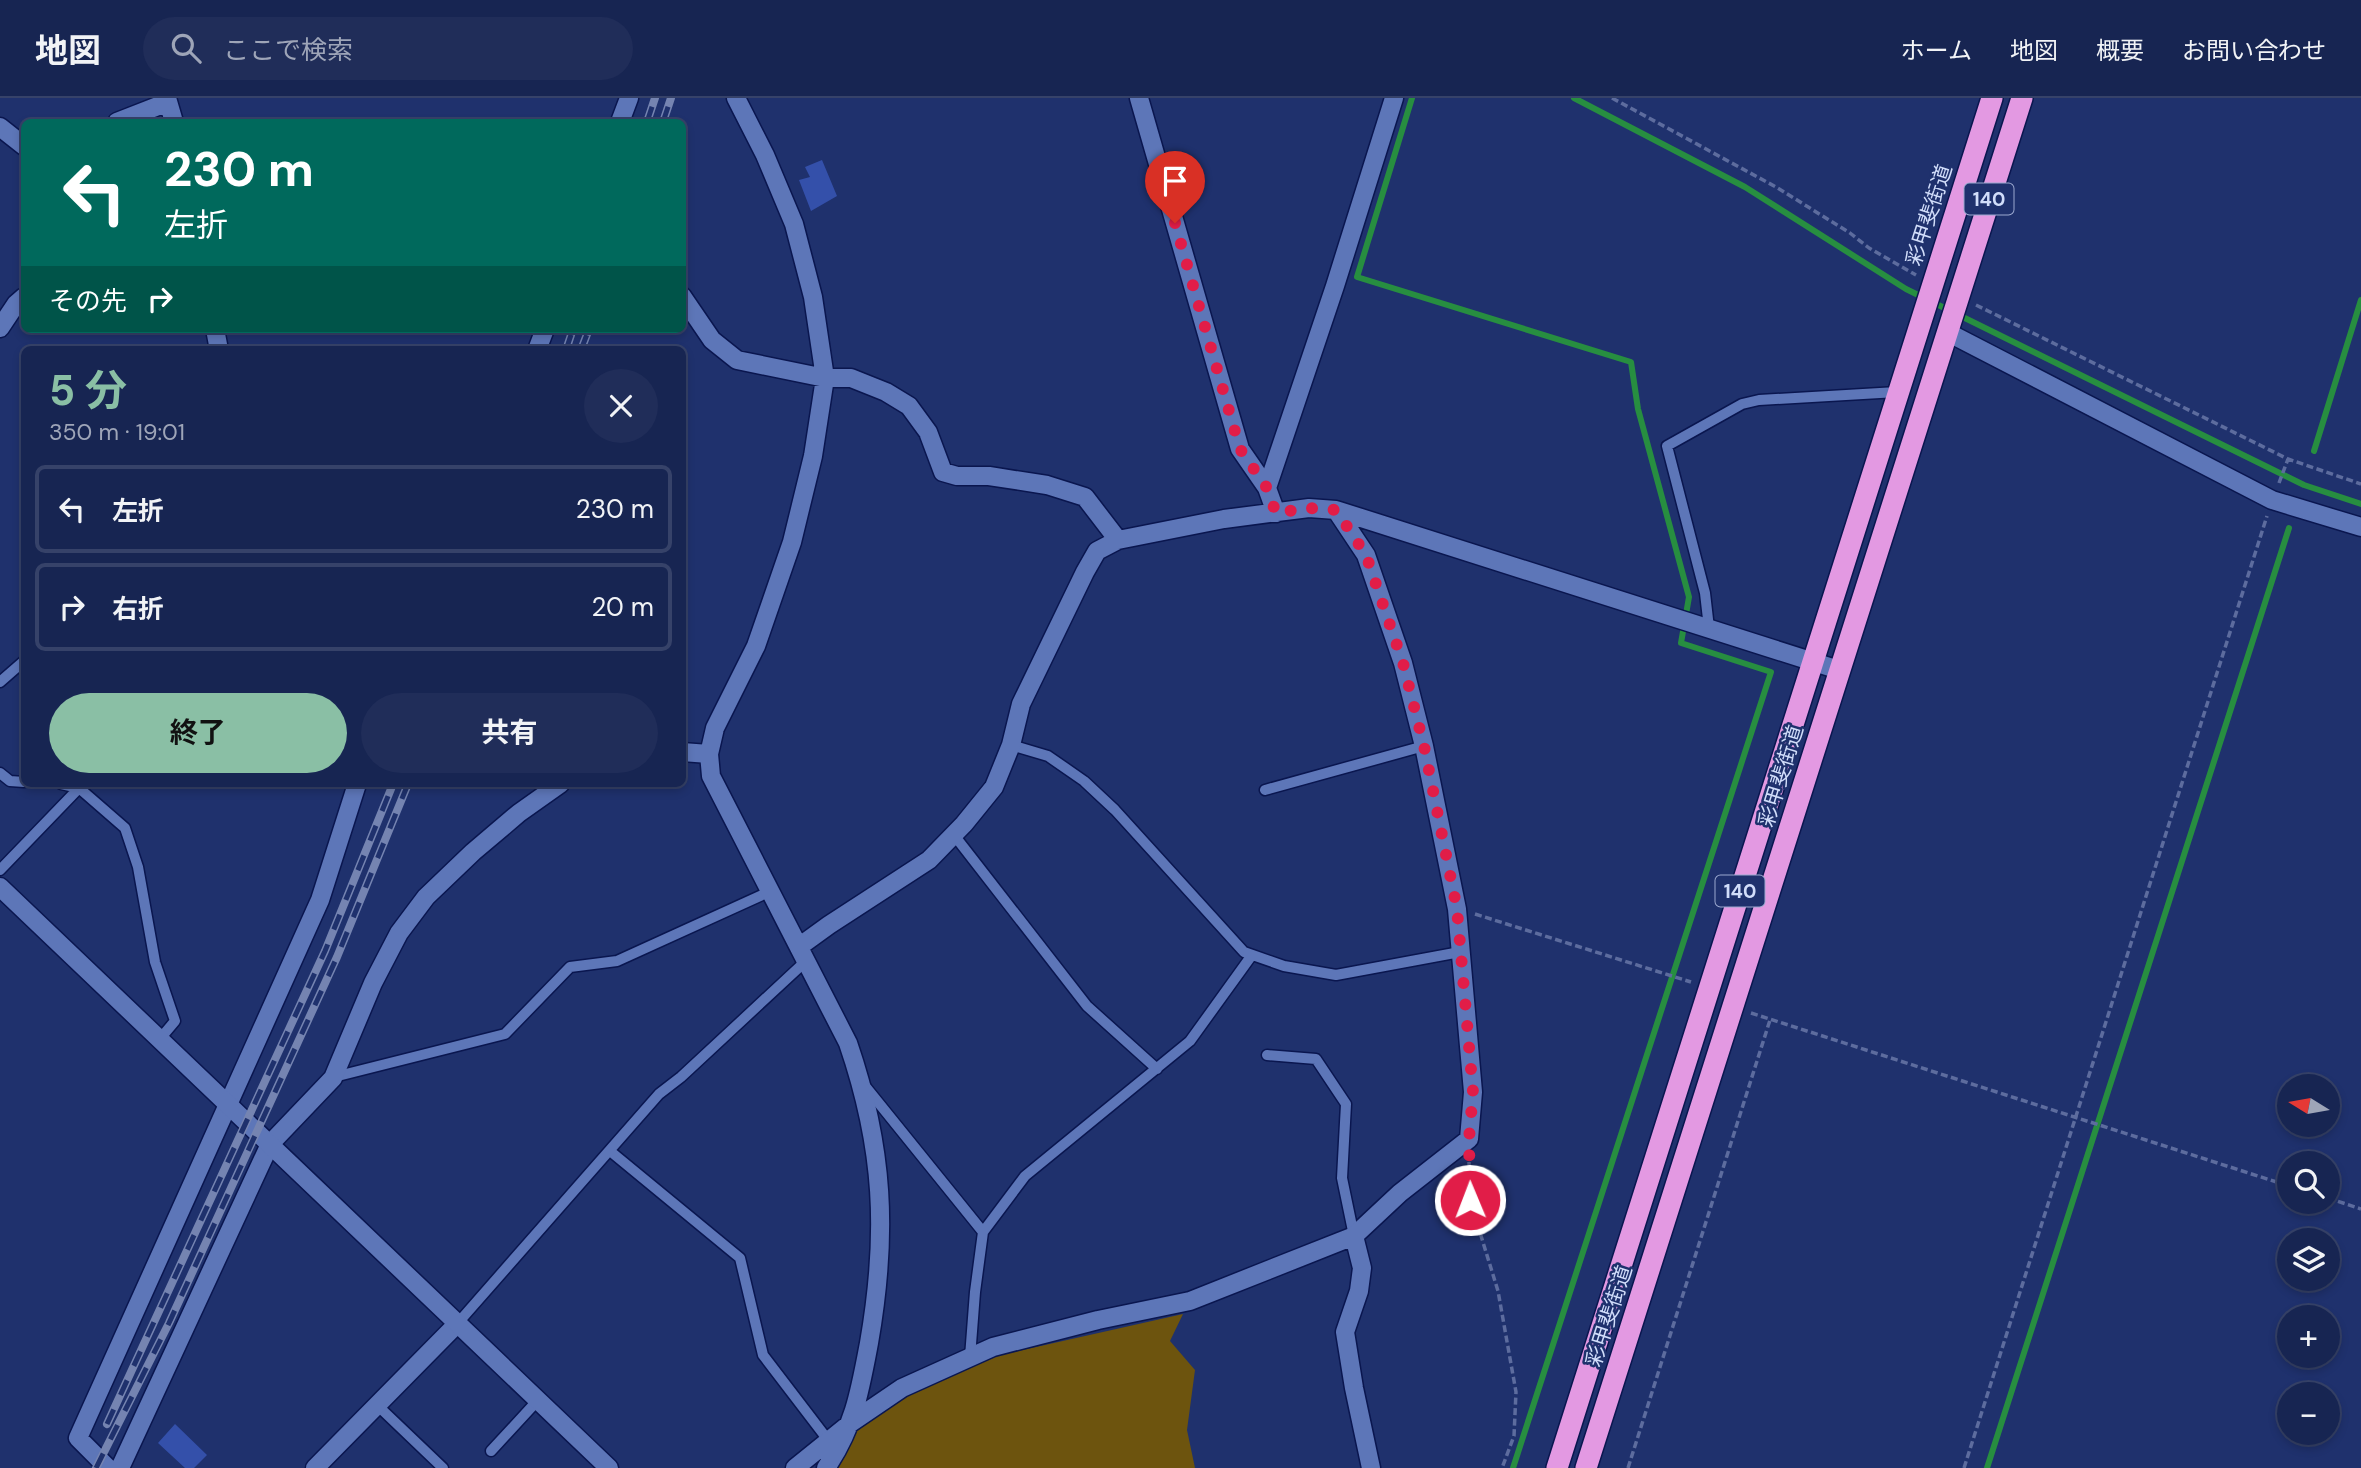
<!DOCTYPE html>
<html lang="ja">
<meta charset="utf-8">
<style>
:root{--surface:#172552;--page:#202d59;--text:#f1f3f6;--muted:#9ea5b8;--line:#364269;--accent:#8abfa5}
body{margin:0;font-family:"DM Sans","Noto Sans JP",sans-serif;background:var(--page);color:var(--text);height:100vh;display:flex;flex-direction:column;font-size:26px;white-space:nowrap}
*{box-sizing:border-box;margin:0}
p{font-size:23px;color:var(--muted)}
.icon{flex:none;width:38px;height:38px;fill:none;stroke:currentColor;stroke-width:2;stroke-linecap:round;stroke-linejoin:round}
.map{position:relative;flex:1;overflow:hidden}
.panel{position:absolute;left:21px;top:248px;width:665px;height:441px;display:flex;flex-direction:column;background:var(--surface);border-radius:10px;box-shadow:0 4px 10px #0003,0 0 0 2px var(--line)}
.panel>*{flex:none}
.hud{position:absolute;left:21px;top:21px;width:665px;height:214px;border-radius:10px;box-shadow:0 4px 10px #0003,0 0 0 2px var(--line);background:#00695c;color:#fff;overflow:hidden}
.needle{width:46px;rotate:281deg}
.tools{position:absolute;left:2277px;top:976px;display:grid;gap:14px}
.tools a{display:grid;place-items:center;width:63px;height:63px;border-radius:50%;background:var(--surface);box-shadow:0 4px 10px #0003,0 0 0 2px var(--line);font-size:35px}
.pin{position:absolute;display:grid;place-items:center;width:60px;height:60px;color:#fff;margin:-72px -30px;border-radius:50% 50% 50% 0;rotate:-45deg;box-shadow:0 0 7px #0007}
.pin .icon{rotate:45deg}
.me{position:absolute;width:77px;margin:-38px;rotate:359deg;stroke-linejoin:round;filter:drop-shadow(0 0 5px #0008)}
.turn{display:flex;align-items:center;gap:24px;height:147px;padding:0 28px;font-size:32px}
.turn .icon{width:91px;height:91px;stroke-width:2.5}
.turn b{display:block;font-size:49px;line-height:60px}
.then{display:flex;align-items:center;height:66px;padding:0 28px;background:#0003;gap:14px;font-size:26px}
.round{display:grid;place-items:center;flex:none;width:74px;height:74px;border-radius:37px;background:var(--page)}
.head{display:flex;align-items:center;justify-content:space-between;height:119px;padding:0 28px}
h1{font-size:42px;font-weight:700;line-height:52px;color:var(--accent)}
.button{display:flex;gap:14px;margin-top:auto;padding:14px 28px}
.button a{flex:1;height:80px;border-radius:42px;background:var(--accent);color:#111;font-size:28px;font-weight:700;line-height:80px;text-align:center}
.button a+a{background:var(--page);color:var(--text)}
ul{padding:0;list-style:none}
li{display:flex;align-items:center;gap:21px;height:88px;margin:0 14px 10px;padding:0 14px;border:4px solid var(--line);border-radius:10px}
li div{flex:1}
li b{display:block;font-size:26px}
li em{font-style:normal}
header{display:flex;align-items:center;gap:42px;box-sizing:border-box;height:98px;padding:0 35px;background:var(--surface);border-bottom:2px solid var(--line)}
header strong{font-size:33px}
nav{display:flex;gap:38px;margin-inline-start:auto;font-size:24px}
.search{width:490px;height:63px;background:var(--page);display:flex;align-items:center;gap:18px;box-sizing:border-box;padding:0 24px;border-radius:38px;color:var(--muted);font-size:26px}
.map>svg:first-child{display:block}
.green{fill:#6d540e}
.lines{fill:none;stroke-linecap:round;stroke-linejoin:round}
.stream{stroke:#278e40;stroke-width:6}
.building{fill:#3450aa}
.lane-casing{stroke:#0a164f;stroke-width:13}
.street-casing{stroke:#0a164f;stroke-width:21}
.secondary-casing{stroke:#0a164f;stroke-width:21}
.highway-casing{stroke:#0a164f;stroke-width:24}
.path{stroke:#5d6c9e;stroke-width:3.5;stroke-dasharray:7 3.5;stroke-linecap:butt}
.lane{stroke:#5d76b8;stroke-width:10}
.street{stroke:#5d76b8;stroke-width:18}
.secondary{stroke:#5d76b8;stroke-width:18}
.highway{stroke:#e399e2;stroke-width:21}
.rail-casing{stroke:#7584b1;stroke-width:8}
.rail{stroke:#1f316d;stroke-width:5;stroke-dasharray:16;stroke-linecap:butt}
.route{stroke:#e11d48;stroke-width:12;stroke-dasharray:0 21.6}
.labels{text-anchor:middle;stroke-width:5;stroke-linejoin:round;paint-order:stroke}
.shield{fill:#1f316d;stroke:#9ca9d0;stroke-width:2}
.shield-label{font-size:19px;font-weight:bold;fill:#d1ddfa}
.street-label{font-size:21px;fill:#d1ddfa;stroke:#1f316d}
</style>
<header>
<strong>地図</strong>
<div class="search"><svg class="icon" aria-label="search" viewBox="0 0 24 24"><circle cx="10" cy="10" r="6"/><path d="M15 15l6 6"/></svg>ここで検索</div>
<nav><a>ホーム</a><a>地図</a><a>概要</a><a>お問い合わせ</a></nav>
</header>
<div class="map">
<svg width="2361" height="1370" viewBox="0 0 2361 1370">
<rect width="100%" height="100%" fill="#1f316d"/>
<path class="green" d="M1183,1216L1170,1243L1195,1272L1187,1332L1195,1370H825L852,1328L913,1294L1000,1257Z"/>
<g class="lines">
<path class="stream" d="M1412,0L1357,179L1631,264L1638,311L1689,499L1681,545L1771,574L1513,1370
M1574,0L1745,89L1906,191L2304,387L2361,406
M2314,353L2361,202
M1987,1370L2289,430"/>
</g>
<path class="building" d="M822,62L837,98L811,113L799,82L810,79L805,69Z
M175,1326L207,1357L194,1370H185L158,1345Z"/>
<g class="lines">
<g class="lane-casing">
<path id="lane" d="M1709,530L1705,495L1667,348L1742,306L1759,302L1897,294
M0,584L24,563
M1011,647L1048,658L1084,683L1115,712L1244,854L1284,868L1336,877L1460,854
M0,675L10,683L24,684
M61,686L79,690L125,730L138,769L155,864L175,923L159,942
M1265,692L1424,648
M954,737L1087,908L1157,971
M0,772L82,687
M1267,957L1316,961L1346,1006L1342,1080L1354,1138
M334,979L505,936L570,869L617,863L771,793
M865,988L983,1134
M610,1053L740,1160L763,1257L828,1342
M457,1226L659,996L681,979L807,862
M970,1259L975,1194L983,1134L1025,1078L1190,943L1252,857
M377,1307L443,1370
M491,1353L538,1302"/>
</g>
<g class="street-casing">
<path id="street" d="M167,0L174,24
M736,0L765,57L794,126L813,199L825,280L813,358L792,444L756,548L715,630L709,656L711,678L848,945C884,1050 888,1136 869,1245C860,1293 854,1329 826,1370
M1139,0L1240,351L1267,390L1276,415
M117,24L168,4
M620,24L629,0
M0,29L24,48
M682,198L712,242L737,262L825,280H851L886,294L909,308L928,334L943,374L957,378H989L1047,387L1085,399L1118,442
M0,230L16,206L24,199
M215,231L219,252
M1947,234L2272,402L2361,429
M537,252L545,231
M1267,390L1335,188L1394,0
M682,654L709,656
M800,848L829,827L929,762L964,726L994,689L1011,647L1021,606L1085,474L1097,453L1118,442L1224,421L1309,410L1336,412L1839,572
M1354,1138L1362,1170L1359,1193L1345,1234L1354,1290L1371,1370
M108,1370L78,1340L320,802L357,686
M120,1370L270,1046L333,980L373,885L399,835L426,799L473,754L519,715L560,686
M315,1370L457,1226
M795,1370L852,1324L902,1290L993,1249L1098,1222L1190,1203L1354,1138L1400,1095L1469,1041L1473,994L1457,811L1424,648L1403,565L1366,457L1336,412"/>
</g>
<g class="secondary-casing">
<path id="secondary" d="M0,789L609,1370"/>
</g>
<g class="highway-casing">
<path id="highway" d="M1557,1370L1992,0
M1586,1370L2022,0"/>
</g>
<path class="path" d="M1612,0L1776,89L1850,135L1869,150L1916,177
M1976,207L2288,361L2361,386
M2279,385L2288,361
M1475,816L1691,884
M1751,915L2289,1088
M1469,1064L1470,1102L1498,1193L1516,1294L1514,1338L1502,1370
M2328,1100L2361,1111
M1628,1370L1770,922
M1964,1370L2267,418"/>
<use href="#lane" class="lane"/>
<use href="#street" class="street"/>
<use href="#secondary" class="secondary"/>
<use href="#highway" class="highway"/>
<g class="rail-casing">
<path id="rail" d="M647,24L655,0
M663,24L671,0
M566,252L573,231
M581,252L589,231
M107,1326L325,853L393,686
M96,1370L169,1225L337,859L408,686"/>
</g>
<use href="#rail" class="rail"/>
</g>
<g class="lines">
<path class="route" d="M1175,125L1240,351L1267,390L1276,415L1309,410L1336,412L1366,457L1403,565L1424,648L1457,811L1473,994L1469,1041L1470,1102"/>
</g>
<g class="labels">
<g class="shield">
<rect x="1964.5" y="85.5" width="49" height="31" rx="5"/>
<rect x="1715.5" y="777.5" width="49" height="31" rx="5"/>
</g>
<g class="shield-label">
<text x="1989" y="108">140</text>
<text x="1740" y="800">140</text>
</g>
<g class="street-label">
<text transform="translate(1929 117) rotate(-72)" y="7">彩甲斐街道</text>
<text transform="translate(1781 678) rotate(-73)" y="7">彩甲斐街道</text>
<text transform="translate(1609 1218) rotate(-72)" y="7">彩甲斐街道</text>
</g>
</g>
</svg>
<div class="tools">
<a><svg class="needle" viewBox="-14 -14 28 28"><path d="M0-13l5 13h-10z" fill="#e53935"/><path d="M0 13l5-13h-10z" fill="#9ea5b8"/></svg></a>
<a><svg class="icon" aria-label="search" viewBox="0 0 24 24"><circle cx="10" cy="10" r="6"/><path d="M15 15l6 6"/></svg></a>
<a><svg class="icon" aria-label="layers" viewBox="0 0 24 24"><path d="M12 4l9 5-9 5-9-5zM3 14l9 5 9-5"/></svg></a>
<a>+</a>
<a>−</a>
</div>
<div class="pin" style="left:1175px;top:125px;background:#d93025"><svg class="icon" aria-label="arrive" viewBox="0 0 24 24"><path d="M6 21V4h12l-3 4 3 4H6"/></svg></div>
<svg class="me" style="left:1470px;top:1102px" viewBox="-20 -20 40 40"><circle r="17" fill="#e11d48" stroke="#fff" stroke-width="3"/><path d="M0-11L8 9 0 5-8 9z" fill="#fff"/></svg>
<div class="hud">
<div class="turn"><svg class="icon" aria-label="left" viewBox="0 0 24 24"><path d="M17 20v-9H6M10 6l-5 5 5 5"/></svg><div><b>230 m</b>左折</div></div>
<div class="then">その先<svg class="icon" aria-label="right" viewBox="0 0 24 24"><path d="M7 20v-9h11M14 6l5 5-5 5"/></svg></div>
</div>
<section class="panel">
<div class="head"><div><h1>5 分</h1><p>350 m · 19:01</p></div><a class="round"><svg class="icon" aria-label="close" viewBox="0 0 24 24"><path d="M6 6l12 12M18 6L6 18"/></svg></a></div>
<ul>
<li><svg class="icon" aria-label="left" viewBox="0 0 24 24"><path d="M17 20v-9H6M10 6l-5 5 5 5"/></svg><div><b>左折</b></div><em>230 m</em></li>
<li><svg class="icon" aria-label="right" viewBox="0 0 24 24"><path d="M7 20v-9h11M14 6l5 5-5 5"/></svg><div><b>右折</b></div><em>20 m</em></li>
</ul>
<div class="button"><a>終了</a><a>共有</a></div>
</section>
</div>
